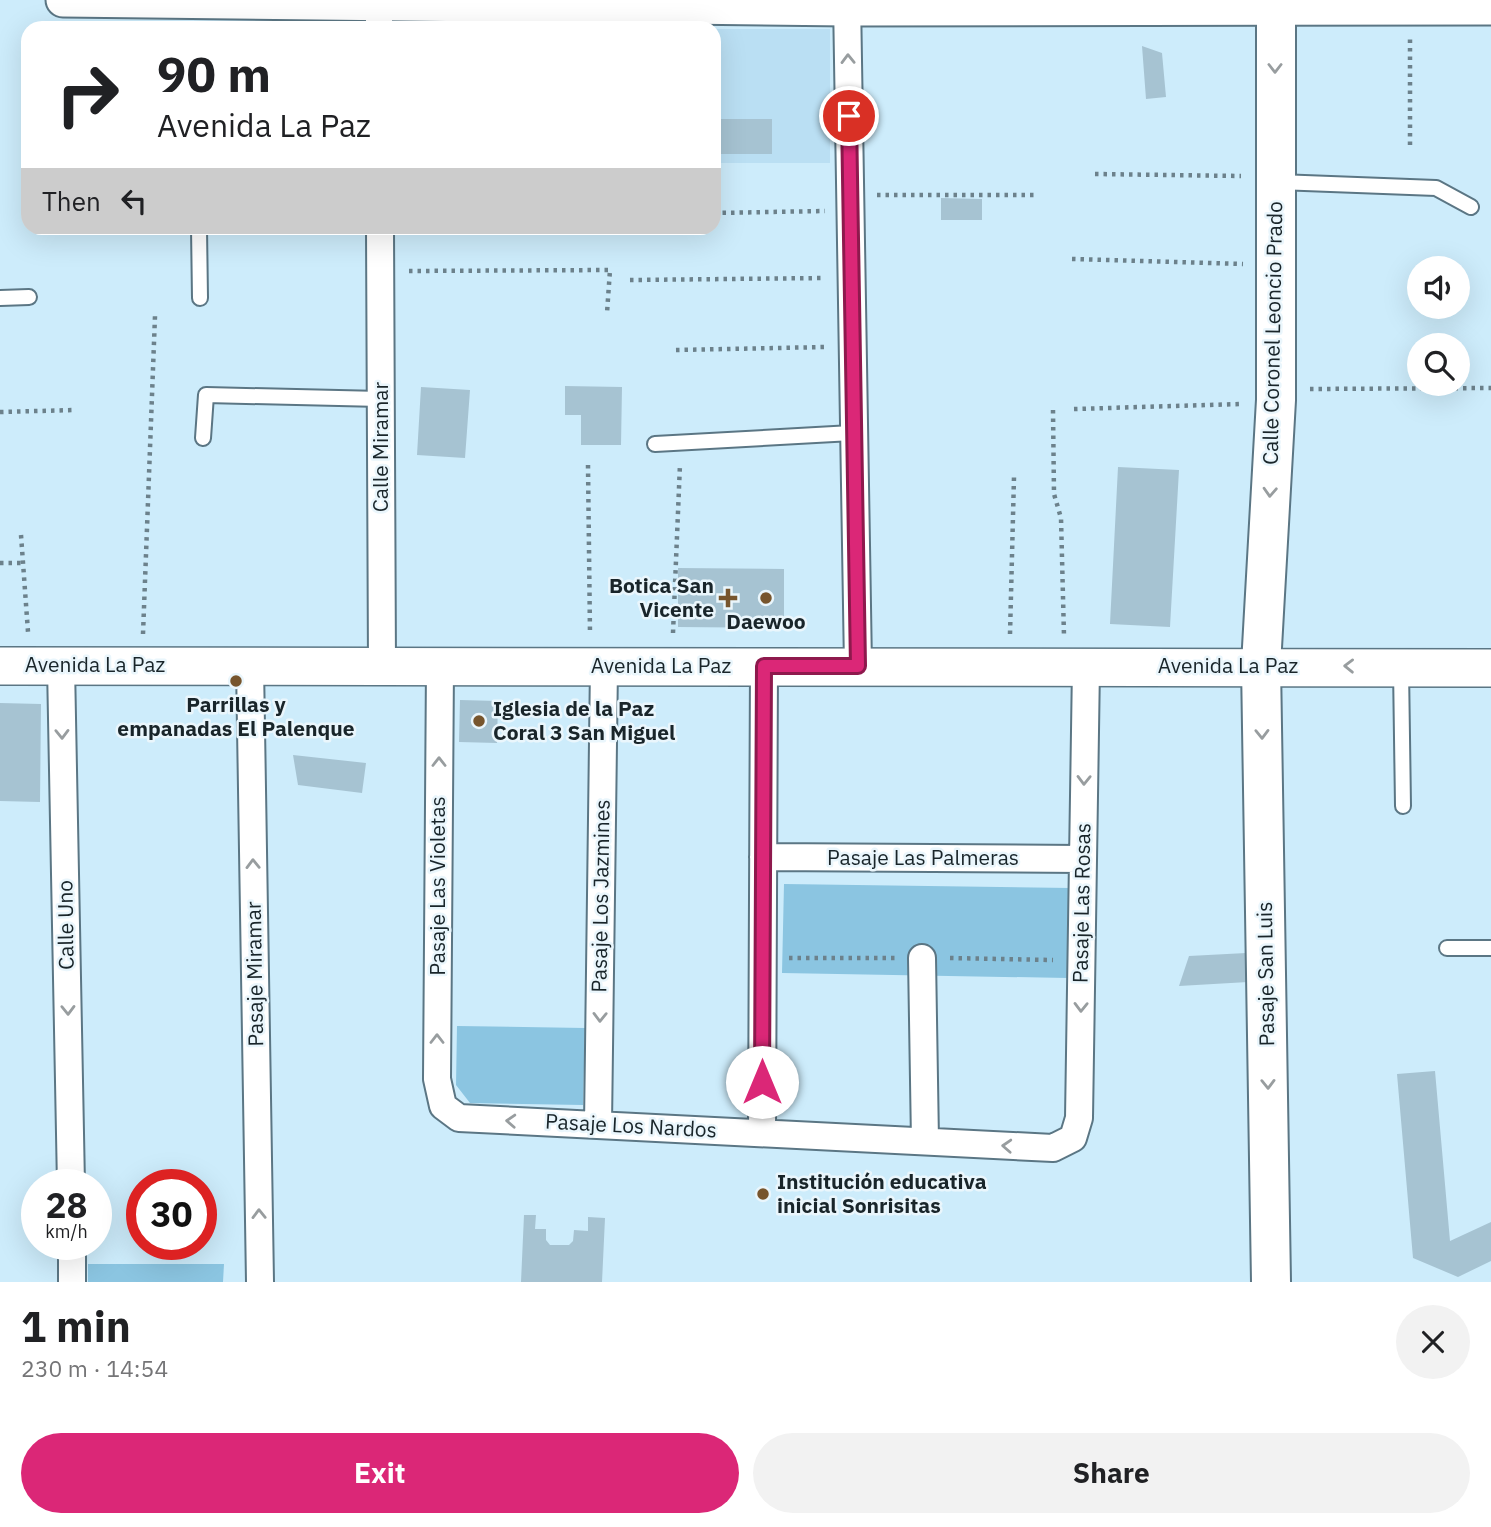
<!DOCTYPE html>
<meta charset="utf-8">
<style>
:root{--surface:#fff;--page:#f2f2f2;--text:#202124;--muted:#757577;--accent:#db2777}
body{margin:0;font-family:"IBM Plex Sans",sans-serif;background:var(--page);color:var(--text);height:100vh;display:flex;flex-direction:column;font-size:26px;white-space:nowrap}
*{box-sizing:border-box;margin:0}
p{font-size:23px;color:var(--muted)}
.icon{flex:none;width:38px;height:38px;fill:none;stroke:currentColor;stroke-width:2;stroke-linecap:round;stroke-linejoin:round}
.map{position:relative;height:1282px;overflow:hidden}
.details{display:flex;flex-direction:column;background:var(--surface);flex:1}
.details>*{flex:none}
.top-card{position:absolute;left:21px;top:21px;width:700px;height:214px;border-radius:21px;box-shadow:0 7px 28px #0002;background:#fff;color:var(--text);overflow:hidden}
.controls{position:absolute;left:1407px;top:256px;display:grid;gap:14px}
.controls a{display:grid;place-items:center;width:63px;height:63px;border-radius:50%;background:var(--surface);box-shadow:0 7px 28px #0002;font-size:35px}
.speed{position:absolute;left:21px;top:1169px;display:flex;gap:14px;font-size:35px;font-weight:700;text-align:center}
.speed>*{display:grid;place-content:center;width:91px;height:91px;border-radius:50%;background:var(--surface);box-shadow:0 7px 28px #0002;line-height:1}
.speed small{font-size:18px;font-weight:400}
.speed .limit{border:10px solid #d22;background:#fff;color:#111}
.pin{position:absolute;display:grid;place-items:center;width:60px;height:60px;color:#fff;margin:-30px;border:4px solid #fff;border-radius:50%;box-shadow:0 2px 7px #0007}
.me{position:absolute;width:77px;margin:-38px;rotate:0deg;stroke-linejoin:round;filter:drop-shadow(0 0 5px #0008)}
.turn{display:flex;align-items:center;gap:24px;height:147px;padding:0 21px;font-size:32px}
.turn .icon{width:91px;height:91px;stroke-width:2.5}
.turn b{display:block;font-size:49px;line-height:60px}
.then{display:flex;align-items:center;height:66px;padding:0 21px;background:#0003;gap:14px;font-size:26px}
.round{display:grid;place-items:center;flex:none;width:74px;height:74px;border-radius:37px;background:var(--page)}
.summary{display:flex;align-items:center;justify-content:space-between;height:119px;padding:0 21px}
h1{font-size:42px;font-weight:800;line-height:52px}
.button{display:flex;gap:14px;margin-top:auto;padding:14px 21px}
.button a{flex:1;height:80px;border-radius:42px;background:var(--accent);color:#fff;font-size:28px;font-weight:800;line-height:80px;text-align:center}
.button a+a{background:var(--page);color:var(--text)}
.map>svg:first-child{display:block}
.built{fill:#badff3}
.green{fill:#8bc5e1}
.building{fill:#a6c3d2}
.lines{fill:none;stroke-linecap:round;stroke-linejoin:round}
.service-casing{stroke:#5b7684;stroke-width:18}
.minor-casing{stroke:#5b7684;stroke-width:30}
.tertiary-casing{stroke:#5b7684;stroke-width:37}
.secondary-casing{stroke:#5b7684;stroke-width:40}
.primary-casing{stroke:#5b7684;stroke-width:42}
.path{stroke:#6c818b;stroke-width:4.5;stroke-dasharray:3.5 5;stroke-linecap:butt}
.service{stroke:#fff;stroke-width:14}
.minor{stroke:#fff;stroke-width:26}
.tertiary{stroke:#fff;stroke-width:33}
.secondary{stroke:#fff;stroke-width:37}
.primary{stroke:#fff;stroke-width:38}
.oneway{stroke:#989d9f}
.route-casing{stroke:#8e194d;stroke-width:18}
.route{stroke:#db2777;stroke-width:12}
.poi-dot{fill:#77552d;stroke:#eaf6fc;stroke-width:2.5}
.labels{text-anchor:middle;stroke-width:5;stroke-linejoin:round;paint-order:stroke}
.street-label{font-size:21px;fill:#19252a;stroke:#eaf6fc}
.poi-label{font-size:21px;font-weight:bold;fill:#19252a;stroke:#eaf6fc}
</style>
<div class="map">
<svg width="1491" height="1282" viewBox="0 0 1491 1282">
<rect width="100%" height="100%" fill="#cdecfb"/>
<path class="built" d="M714,29H830V163H714Z"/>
<path class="green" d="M784,884L1070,888L1068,978L782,973Z
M457,1026L585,1028L583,1105L470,1103L456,1085Z
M88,1264H224L223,1282H88Z"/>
<path class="building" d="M1142,46L1162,53L1166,97L1146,99Z
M714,119H772V154H714Z
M941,198L982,199V220H941Z
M565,386L622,387L621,445H581V415H565Z
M421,387L470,390L465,458L417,455Z
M1118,467L1179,470L1170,627L1110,624Z
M678,568L784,569V628L678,627Z
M460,700L498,701L497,743L459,742Z
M0,703L41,704L40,802L0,801Z
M293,755L366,763L362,793L298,785Z
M1246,953L1248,982L1179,986L1189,956Z
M1435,1071L1450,1241L1491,1222V1261L1458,1277L1413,1258L1397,1074Z
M524,1215H536L535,1229H546V1240L550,1245H569L573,1241L574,1230L588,1231V1217L605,1218L602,1282H521Z"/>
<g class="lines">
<g class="service-casing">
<path id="service" d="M1278,182L1436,188L1471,207
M199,228L200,298
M0,298L29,297
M203,438L206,395L381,399
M655,444L852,433
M1401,668L1403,806
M1447,948H1491"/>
</g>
<g class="minor-casing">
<path id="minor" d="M379,0V28
M847,0L858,666
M380,228L382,666
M61,666L71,1185
M250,666L260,1282
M440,666L437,1079L443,1106L459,1118L1053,1148L1073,1138L1079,1118L1086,667
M763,857L1082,859
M922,958L925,1141
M598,1125L604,666
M762,1132L764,666
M72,1244V1282"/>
</g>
<g class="tertiary-casing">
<path id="tertiary" d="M63,0L847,9L1491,8"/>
</g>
<g class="secondary-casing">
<path id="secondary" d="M0,666L1491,668"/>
</g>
<g class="primary-casing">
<path id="primary" d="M1271,1282L1261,665L1276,400V0"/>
</g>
<path class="path" d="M1410,145V37
M1095,174L1241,176
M877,195H1034
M714,213L825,211
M1072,259L1243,264
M409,271L610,270L607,313
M630,280L825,278
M676,350L826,347
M1310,389L1491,388
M1074,409L1241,404
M1053,410L1054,494L1061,518L1064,636
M0,412L76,410
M588,465L590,634
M21,535L28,632
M0,563H23
M673,633L680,464
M143,634L155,316
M1010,634L1014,477
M789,958H895
M950,958L1053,960"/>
<use href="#service" class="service"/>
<use href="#minor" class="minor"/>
<use href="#tertiary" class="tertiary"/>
<use href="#secondary" class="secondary"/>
<use href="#primary" class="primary"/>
</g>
<defs><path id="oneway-chevron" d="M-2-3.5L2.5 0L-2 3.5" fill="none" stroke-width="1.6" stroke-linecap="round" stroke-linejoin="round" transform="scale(1.75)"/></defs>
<g class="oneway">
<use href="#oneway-chevron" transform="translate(848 59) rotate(-91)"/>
<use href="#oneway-chevron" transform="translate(1275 68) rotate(90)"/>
<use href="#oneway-chevron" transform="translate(1270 492) rotate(93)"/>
<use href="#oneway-chevron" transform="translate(1349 666) rotate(-179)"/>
<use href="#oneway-chevron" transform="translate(62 734) rotate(89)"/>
<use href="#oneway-chevron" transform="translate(1262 734) rotate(89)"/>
<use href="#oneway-chevron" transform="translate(439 762) rotate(-90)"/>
<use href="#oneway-chevron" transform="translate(1084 780) rotate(91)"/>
<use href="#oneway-chevron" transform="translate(253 864) rotate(-91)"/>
<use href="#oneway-chevron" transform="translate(1081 1007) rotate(91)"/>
<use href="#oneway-chevron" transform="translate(68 1010) rotate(89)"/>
<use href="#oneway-chevron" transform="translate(600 1017) rotate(91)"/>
<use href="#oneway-chevron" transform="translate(437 1039) rotate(-90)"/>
<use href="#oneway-chevron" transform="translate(1268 1084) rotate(89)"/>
<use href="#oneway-chevron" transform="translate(511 1121) rotate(-177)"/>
<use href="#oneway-chevron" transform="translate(1007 1146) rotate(-177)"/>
<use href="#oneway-chevron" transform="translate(259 1214) rotate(-91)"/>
</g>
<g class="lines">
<g class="route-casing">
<path id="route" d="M762,1082L764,666H858L849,116"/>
</g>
<use href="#route" class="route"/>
</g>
<g class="poi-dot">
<path d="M724.5 587.5h7v7h7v7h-7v7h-7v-7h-7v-7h7z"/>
<circle cx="766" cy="598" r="7"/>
<circle cx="236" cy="681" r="7"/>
<circle cx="479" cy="721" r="7"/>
<circle cx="763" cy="1194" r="7"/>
</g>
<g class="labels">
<g class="street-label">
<text transform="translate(1273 333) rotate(-89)" y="7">Calle Coronel Leoncio Prado</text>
<text transform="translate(381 447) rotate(-90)" y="7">Calle Miramar</text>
<text x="95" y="672">Avenida La Paz</text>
<text x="661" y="673">Avenida La Paz</text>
<text x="1228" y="673">Avenida La Paz</text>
<text x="923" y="865">Pasaje Las Palmeras</text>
<text transform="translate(438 886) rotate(-90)" y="7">Pasaje Las Violetas</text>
<text transform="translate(601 896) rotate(-89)" y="7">Pasaje Los Jazmines</text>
<text transform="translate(1082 903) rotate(-89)" y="7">Pasaje Las Rosas</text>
<text transform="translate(66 925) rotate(-91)" y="7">Calle Uno</text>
<text transform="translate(255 974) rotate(-91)" y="7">Pasaje Miramar</text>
<text transform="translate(1266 974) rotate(-91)" y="7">Pasaje San Luis</text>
<text transform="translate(631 1126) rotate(3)" y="7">Pasaje Los Nardos</text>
</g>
<g class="poi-label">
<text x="714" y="593" text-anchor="end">Botica San<tspan x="714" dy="24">Vicente</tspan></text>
<text x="766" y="629">Daewoo</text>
<text x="236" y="712">Parrillas y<tspan x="236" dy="24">empanadas El Palenque</tspan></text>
<text x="493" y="716" text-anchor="start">Iglesia de la Paz<tspan x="493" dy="24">Coral 3 San Miguel</tspan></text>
<text x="777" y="1189" text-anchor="start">Institución educativa<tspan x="777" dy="24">inicial Sonrisitas</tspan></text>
</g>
</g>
</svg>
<div class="controls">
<a><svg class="icon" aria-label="sound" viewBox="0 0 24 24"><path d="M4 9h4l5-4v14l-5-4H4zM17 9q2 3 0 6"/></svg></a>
<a><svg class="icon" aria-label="search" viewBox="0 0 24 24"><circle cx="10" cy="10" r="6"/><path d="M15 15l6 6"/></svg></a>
</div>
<div class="speed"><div>28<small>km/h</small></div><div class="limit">30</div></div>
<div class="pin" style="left:849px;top:116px;background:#d93025"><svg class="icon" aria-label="arrive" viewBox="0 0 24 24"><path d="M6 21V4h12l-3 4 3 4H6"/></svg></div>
<svg class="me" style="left:762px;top:1082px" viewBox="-20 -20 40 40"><circle r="19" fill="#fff"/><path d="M0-13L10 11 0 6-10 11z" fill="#db2777"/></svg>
<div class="top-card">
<div class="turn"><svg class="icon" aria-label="right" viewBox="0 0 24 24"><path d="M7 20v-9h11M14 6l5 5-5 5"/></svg><div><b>90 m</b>Avenida La Paz</div></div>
<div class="then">Then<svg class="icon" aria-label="left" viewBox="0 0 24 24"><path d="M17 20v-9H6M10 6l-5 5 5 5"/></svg></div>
</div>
</div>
<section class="details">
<div class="summary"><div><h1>1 min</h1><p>230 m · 14:54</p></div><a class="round"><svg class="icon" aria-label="close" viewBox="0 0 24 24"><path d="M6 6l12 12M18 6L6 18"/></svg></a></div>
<div class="button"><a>Exit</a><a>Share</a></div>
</section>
